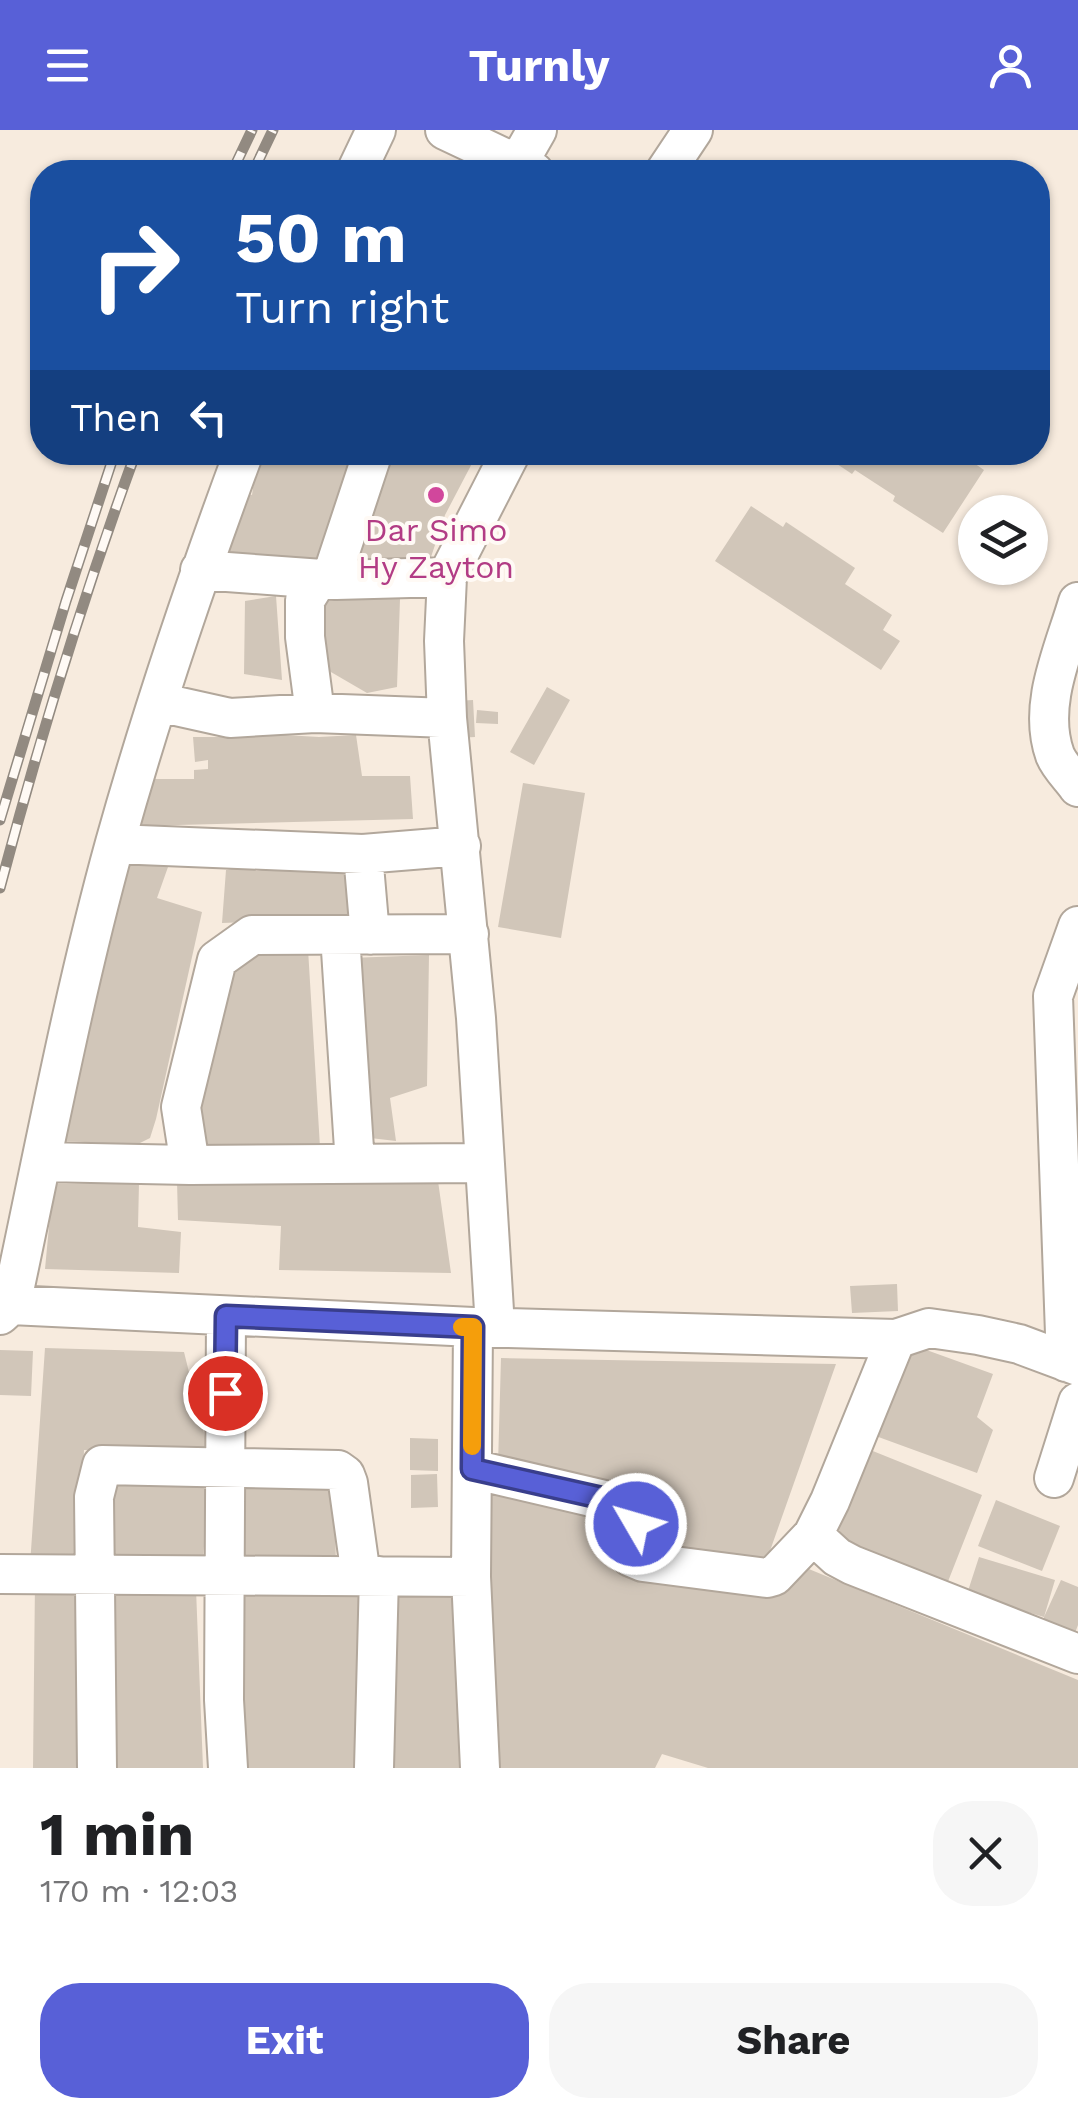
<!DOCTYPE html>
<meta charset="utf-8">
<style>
:root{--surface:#fff;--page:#f6f6f6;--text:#202124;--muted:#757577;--accent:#5860d7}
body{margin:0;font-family:"Work Sans",sans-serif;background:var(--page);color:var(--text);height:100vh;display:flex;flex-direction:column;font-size:38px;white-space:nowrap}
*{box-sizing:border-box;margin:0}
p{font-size:32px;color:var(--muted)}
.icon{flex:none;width:55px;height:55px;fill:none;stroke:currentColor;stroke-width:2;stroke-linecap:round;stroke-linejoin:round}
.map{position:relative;height:1638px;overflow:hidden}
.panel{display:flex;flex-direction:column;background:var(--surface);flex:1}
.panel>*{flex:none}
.banner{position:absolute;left:30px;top:30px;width:1020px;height:305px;border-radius:40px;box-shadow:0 2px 8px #0004;background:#1a4fa0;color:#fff;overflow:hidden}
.buttons{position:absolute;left:958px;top:365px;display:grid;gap:20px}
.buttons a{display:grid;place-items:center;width:90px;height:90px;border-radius:50%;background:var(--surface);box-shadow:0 2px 8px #0004;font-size:50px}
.pin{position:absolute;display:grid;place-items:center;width:85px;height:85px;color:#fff;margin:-42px;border:5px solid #fff;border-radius:50%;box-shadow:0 2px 10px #0007}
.me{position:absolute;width:110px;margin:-55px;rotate:308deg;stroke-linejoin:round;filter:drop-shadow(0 0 8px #0008)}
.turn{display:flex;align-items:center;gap:35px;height:210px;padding:0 40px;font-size:45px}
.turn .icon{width:130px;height:130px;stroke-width:2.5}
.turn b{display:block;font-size:70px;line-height:85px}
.then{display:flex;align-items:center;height:95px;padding:0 40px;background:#0003;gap:20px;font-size:38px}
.round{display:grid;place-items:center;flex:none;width:105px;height:105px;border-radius:40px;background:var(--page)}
.head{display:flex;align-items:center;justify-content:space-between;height:170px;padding:0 40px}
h1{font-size:60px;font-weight:700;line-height:75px}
.primary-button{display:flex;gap:20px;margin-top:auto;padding:20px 40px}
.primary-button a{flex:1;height:115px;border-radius:40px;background:var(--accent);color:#fff;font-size:40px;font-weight:700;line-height:115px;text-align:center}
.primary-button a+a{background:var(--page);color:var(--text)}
header{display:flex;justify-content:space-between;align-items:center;height:130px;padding:0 40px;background:var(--accent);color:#fff;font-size:45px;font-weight:700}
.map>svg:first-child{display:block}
.building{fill:#d1c6b9}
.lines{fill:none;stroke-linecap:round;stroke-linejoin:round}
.minor-casing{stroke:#b2a79b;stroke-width:42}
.minor{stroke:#fff;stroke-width:38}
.rail-casing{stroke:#928a81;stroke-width:11}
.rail{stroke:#fffaf5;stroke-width:8;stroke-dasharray:22;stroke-linecap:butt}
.route-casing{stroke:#393e8c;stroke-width:25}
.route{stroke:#5860d7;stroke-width:18}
.slow{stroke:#f59e0b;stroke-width:18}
.hotel-dot{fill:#d1479c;stroke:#fffaf5;stroke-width:4}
.labels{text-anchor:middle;stroke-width:8;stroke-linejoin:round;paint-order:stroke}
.hotel-label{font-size:32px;fill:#b23c85;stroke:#fffaf5}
</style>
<header><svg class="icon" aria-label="menu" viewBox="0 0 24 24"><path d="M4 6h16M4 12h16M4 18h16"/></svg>Turnly<svg class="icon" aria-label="person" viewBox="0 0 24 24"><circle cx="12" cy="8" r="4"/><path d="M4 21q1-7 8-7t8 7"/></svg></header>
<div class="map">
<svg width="1078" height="1638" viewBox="0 0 1078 1638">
<rect width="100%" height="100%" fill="#f7ebde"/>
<path class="building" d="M258,322H370L328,435L220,425L245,363L252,365Z
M380,322H478L445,385L428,436L365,431L347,425Z
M819,322H958L984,340L943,403L893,371L895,366L855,340L852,344Z
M751,376L783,397L786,392L855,438L845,454L892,485L883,500L900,511L881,540L715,431Z
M362,463V469H400L397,557L367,563L312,531L324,469Z
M276,466L282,550L244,544L245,471Z
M547,557L570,570L534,635L510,622Z
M473,570L475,607L457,608L455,571Z
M477,580L498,582V594L476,593Z
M248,603L319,607L356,605L362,646H410L413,689L139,696L152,649H194V640L208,639V630L195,632L193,607H245Z
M523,653L585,663L561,808L498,797Z
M122,730L168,737L157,768L202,782L156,989L150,1008L136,1015L51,1010Z
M255,735L256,741L287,736L352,735L356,788L222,793L226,740Z
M229,819H308L320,1017H195L204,920Z
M429,825L427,956L390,968L396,1011L353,1006L350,828Z
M177,1051H438L451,1143L279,1140L281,1096L178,1090Z
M139,1053L138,1097L181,1102L179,1143L45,1139L53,1054Z
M897,1154L898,1181L852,1183L850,1156Z
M896,1209L993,1244L977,1287L993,1300L977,1343L862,1301Z
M45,1218L184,1222L208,1319L84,1320L80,1438L30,1435Z
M0,1220L33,1221L31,1266L0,1265Z
M501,1228L836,1234L765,1435L648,1423L660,1381L498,1335Z
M410,1308L438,1309V1341L410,1340Z
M853,1313L982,1365L947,1454L818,1402Z
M209,1344L203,1431L107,1435L115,1349Z
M437,1344L438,1377L411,1378V1345Z
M239,1346L334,1347L336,1436L234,1433Z
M482,1358L626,1393L623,1439L804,1437L1078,1550V1638H708L662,1624L655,1638H499Z
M996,1370L1060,1396L1042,1441L978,1416Z
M979,1427L1055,1450L1044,1487L967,1464Z
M1061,1450L1078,1457V1495L1073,1508L1043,1497L1044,1487Z
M35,1451L82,1460L87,1638H33Z
M233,1453L376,1457L365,1638H234Z
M106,1454L196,1459L203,1638H106Z
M466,1454L474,1638H388L390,1457Z"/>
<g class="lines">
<g class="minor-casing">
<path id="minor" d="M445,0L534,42
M517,35L537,0
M356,42L376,0
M665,42L693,0
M200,440L336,450L447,447
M336,450V434L373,322
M1078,472C1064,520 1037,575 1055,625C1060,637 1071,647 1078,657
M158,572L230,588L315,583L447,588
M315,583L305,507V470L318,449
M115,714L363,724L461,716
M363,724L370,805
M340,805L355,1034
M42,1032L190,1035L482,1033
M190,1035L181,977L217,830L252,805L469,804
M11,1175L473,1197L896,1209L929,1198L978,1205L1019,1214L1078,1236
M0,1185L11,1175C44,1021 73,865 115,713C152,581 196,451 244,322
M226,1186L224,1570L228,1638
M473,1197L471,1447L480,1638
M495,1197L476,888L447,588L444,511L447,447L511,322
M896,1209L830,1371L813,1405L837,1427L852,1435L1078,1524
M1066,1232L1053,866L1078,796
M472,1339L630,1376L637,1382L631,1427L643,1432L767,1448L774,1446L813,1405
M1054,1348L1078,1272
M0,1444L471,1447
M97,1638L94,1367L102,1335L338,1340L345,1345L348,1353L361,1446
M374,1638L379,1446"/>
</g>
<use href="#minor" class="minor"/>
<g class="rail-casing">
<path id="rail" d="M232,42L252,0
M253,42L273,0
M0,690L66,471L115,322
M0,758C39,610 83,467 136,322"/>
</g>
<use href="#rail" class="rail"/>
</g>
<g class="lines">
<g class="route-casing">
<path id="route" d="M225,1263L226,1186L473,1197L472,1339L624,1373L637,1382L636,1394"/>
</g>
<use href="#route" class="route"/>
<path class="slow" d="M462,1197H473L472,1316"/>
</g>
<circle class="hotel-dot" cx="436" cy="365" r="10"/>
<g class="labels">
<g class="hotel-label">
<text x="436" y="411">Dar Simo<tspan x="436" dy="37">Hy Zayton</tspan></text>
</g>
</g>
</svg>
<div class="buttons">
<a><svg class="icon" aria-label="layers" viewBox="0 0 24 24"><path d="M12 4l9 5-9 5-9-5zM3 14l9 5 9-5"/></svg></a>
</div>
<div class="pin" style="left:225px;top:1263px;background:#d93025"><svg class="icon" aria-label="arrive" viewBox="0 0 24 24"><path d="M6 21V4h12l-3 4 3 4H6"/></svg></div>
<svg class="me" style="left:636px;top:1394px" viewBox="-20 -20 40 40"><circle r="17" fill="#5860d7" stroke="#fff" stroke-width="3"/><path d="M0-11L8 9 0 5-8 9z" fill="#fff"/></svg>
<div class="banner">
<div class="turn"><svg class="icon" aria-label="right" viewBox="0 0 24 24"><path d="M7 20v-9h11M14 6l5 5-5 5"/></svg><div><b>50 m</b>Turn right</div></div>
<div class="then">Then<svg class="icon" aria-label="left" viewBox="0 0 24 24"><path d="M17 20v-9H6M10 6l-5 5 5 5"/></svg></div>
</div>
</div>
<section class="panel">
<div class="head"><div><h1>1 min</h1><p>170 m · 12:03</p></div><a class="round"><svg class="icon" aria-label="close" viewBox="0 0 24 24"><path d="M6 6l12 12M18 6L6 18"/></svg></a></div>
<div class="primary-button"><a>Exit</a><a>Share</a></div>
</section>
